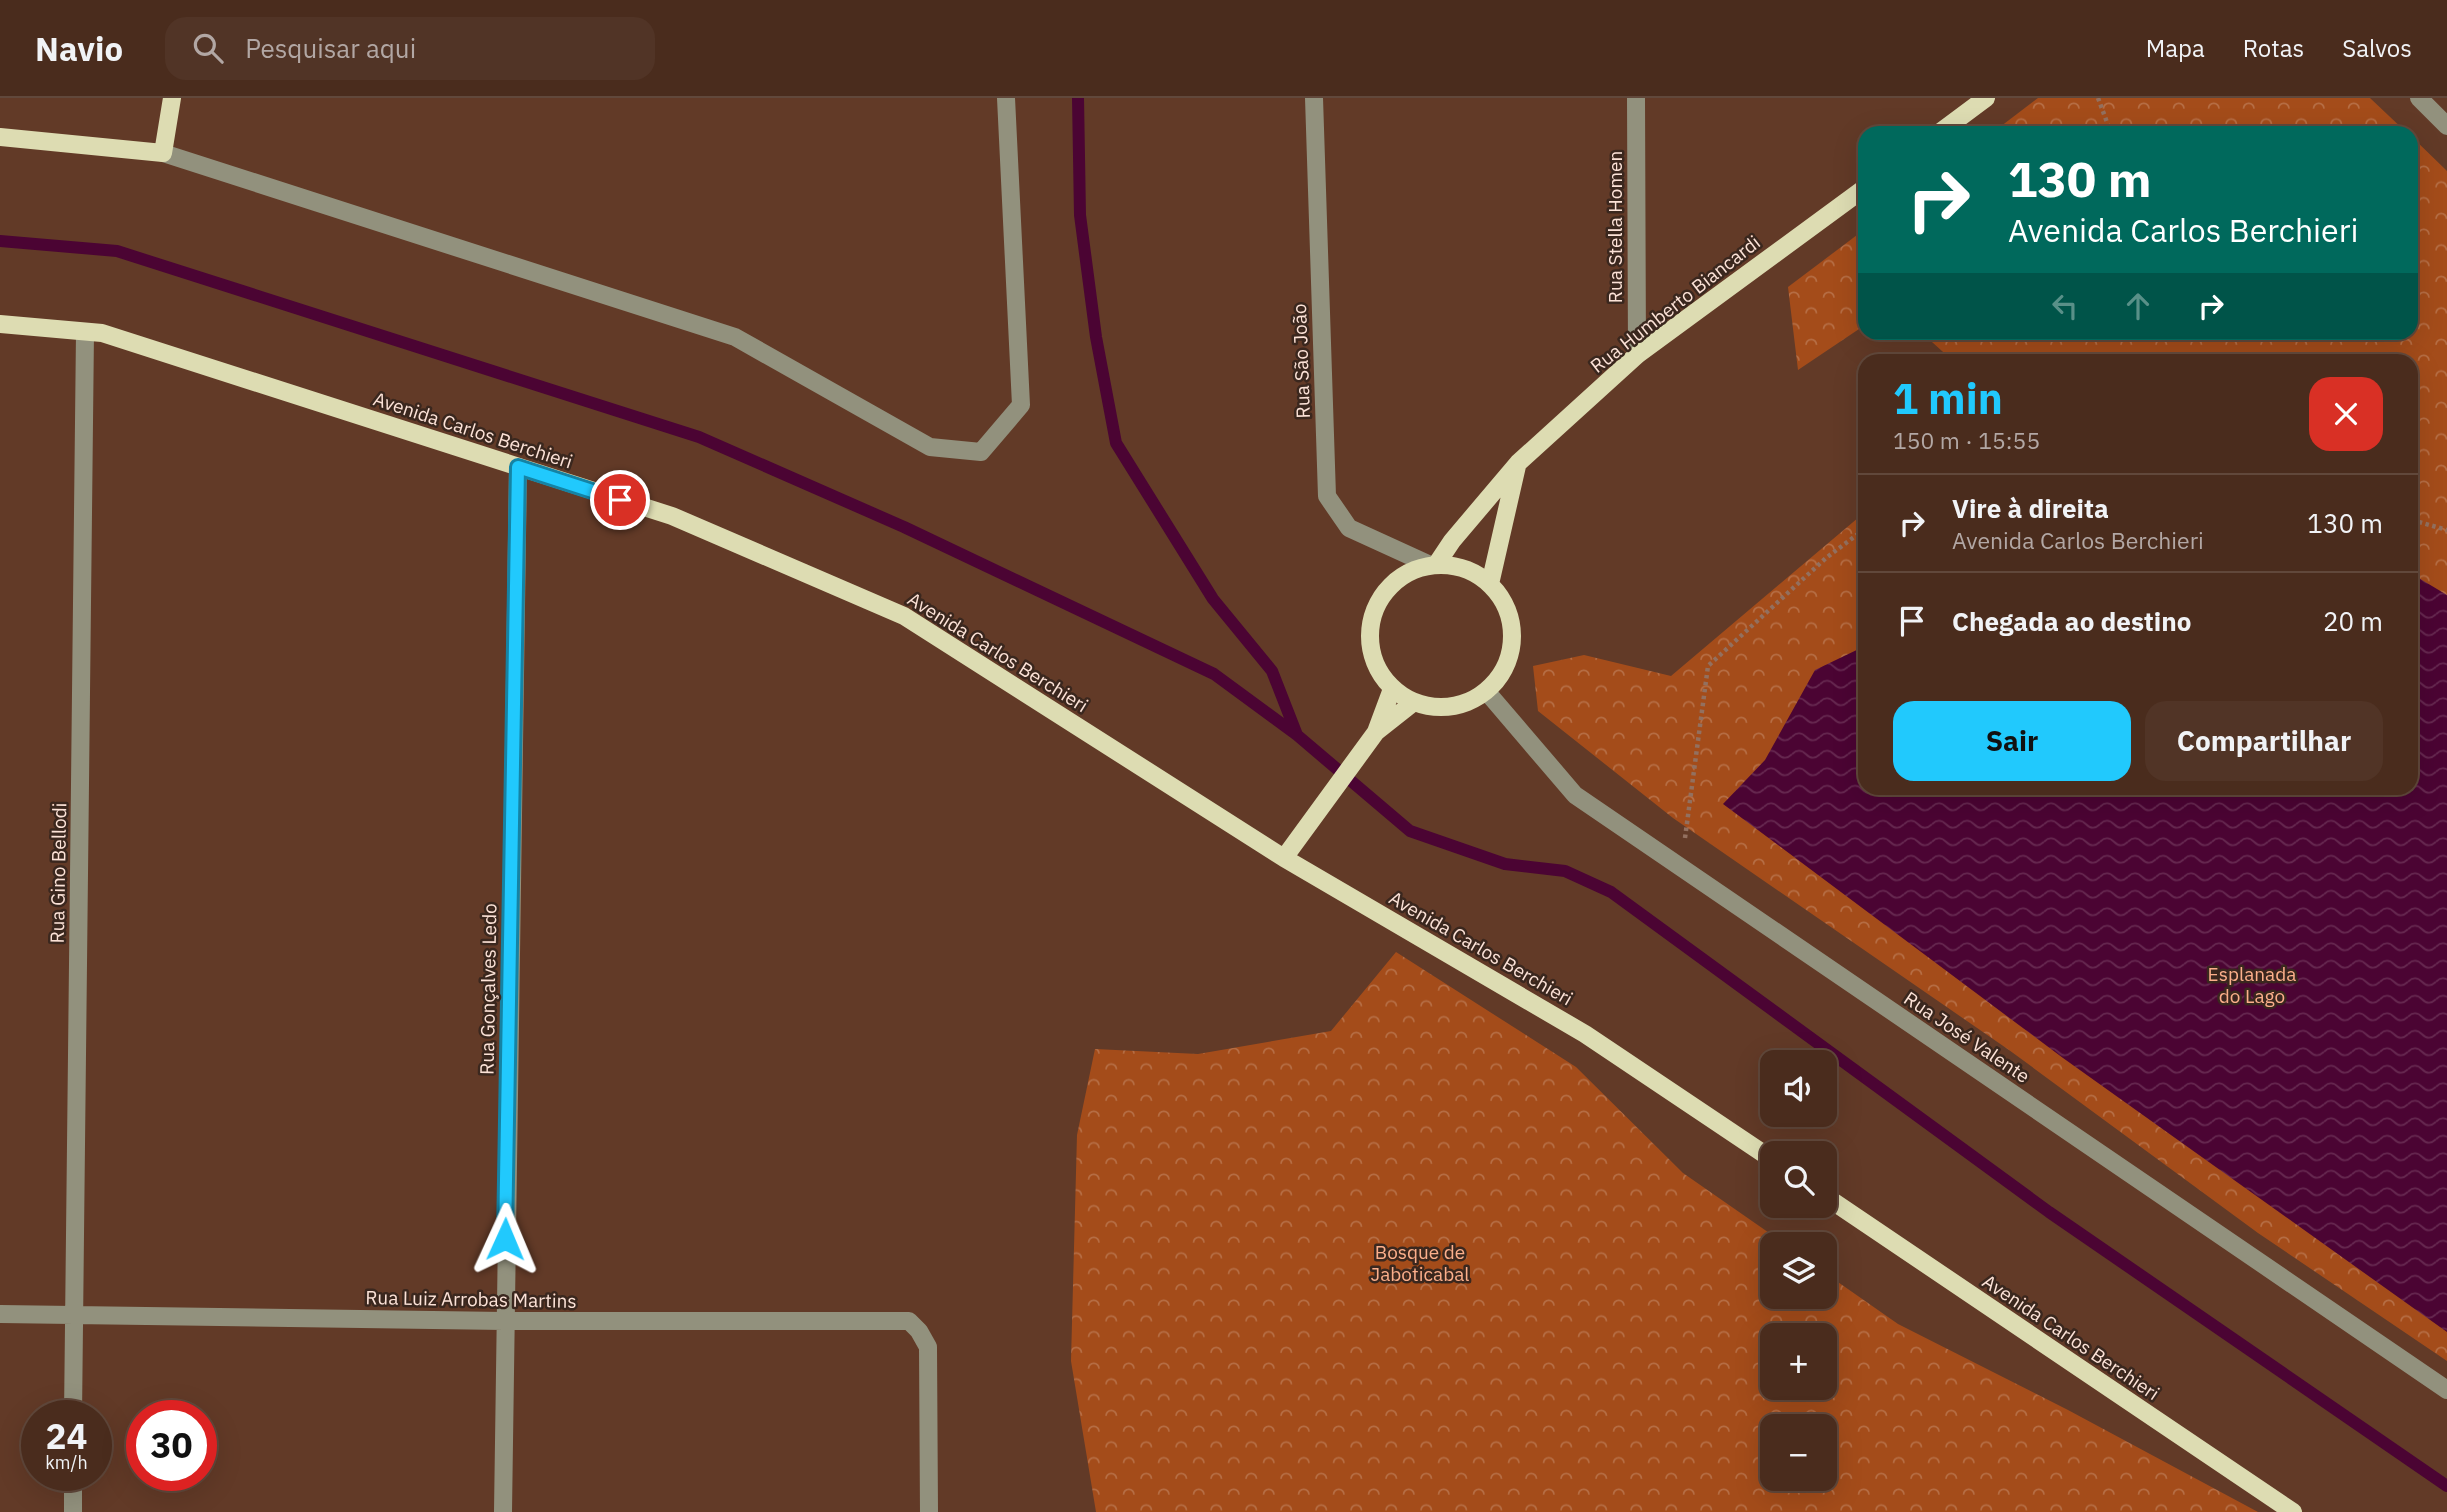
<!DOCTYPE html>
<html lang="pt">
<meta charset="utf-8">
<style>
:root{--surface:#4a2c1d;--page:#513426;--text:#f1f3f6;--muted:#b2a7a4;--line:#61483b;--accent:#21c9fd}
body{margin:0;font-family:"IBM Plex Sans",sans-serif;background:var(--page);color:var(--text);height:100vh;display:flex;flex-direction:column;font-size:26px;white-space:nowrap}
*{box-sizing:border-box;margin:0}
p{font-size:23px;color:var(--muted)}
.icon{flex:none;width:38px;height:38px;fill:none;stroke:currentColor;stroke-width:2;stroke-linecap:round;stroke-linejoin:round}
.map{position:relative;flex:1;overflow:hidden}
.panel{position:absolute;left:1858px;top:256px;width:560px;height:441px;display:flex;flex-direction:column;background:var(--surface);border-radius:21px;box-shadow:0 7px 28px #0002,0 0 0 2px var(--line)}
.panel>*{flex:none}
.hud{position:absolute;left:1858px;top:28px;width:560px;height:214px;border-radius:21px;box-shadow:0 7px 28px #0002,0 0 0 2px var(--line);background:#00695c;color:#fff;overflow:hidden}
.tools{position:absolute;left:1760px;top:952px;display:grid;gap:14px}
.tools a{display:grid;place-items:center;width:77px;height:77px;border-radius:14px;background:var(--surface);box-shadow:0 7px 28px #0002,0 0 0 2px var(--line);font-size:35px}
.speed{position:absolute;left:21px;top:1302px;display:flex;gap:14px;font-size:35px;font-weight:700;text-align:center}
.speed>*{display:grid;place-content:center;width:91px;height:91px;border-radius:50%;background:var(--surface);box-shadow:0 7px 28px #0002,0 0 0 2px var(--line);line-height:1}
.speed small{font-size:18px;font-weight:400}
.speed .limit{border:10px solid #d22;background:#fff;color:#111}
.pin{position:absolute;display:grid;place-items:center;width:60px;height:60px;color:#fff;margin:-30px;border:4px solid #fff;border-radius:50%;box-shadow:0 2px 7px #0007}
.me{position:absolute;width:77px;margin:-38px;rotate:1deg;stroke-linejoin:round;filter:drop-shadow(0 0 5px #0008)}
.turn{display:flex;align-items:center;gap:24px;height:147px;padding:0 35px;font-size:32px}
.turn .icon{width:91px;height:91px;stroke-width:2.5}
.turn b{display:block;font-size:49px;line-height:60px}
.lanes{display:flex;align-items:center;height:66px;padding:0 35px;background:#0003;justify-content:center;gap:35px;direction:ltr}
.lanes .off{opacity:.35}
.round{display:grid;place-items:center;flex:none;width:74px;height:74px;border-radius:21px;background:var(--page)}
.summary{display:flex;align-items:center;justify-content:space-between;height:119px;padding:0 35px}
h1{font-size:42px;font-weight:800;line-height:52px;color:var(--accent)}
.primary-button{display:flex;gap:14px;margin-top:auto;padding:14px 35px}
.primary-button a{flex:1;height:80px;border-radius:21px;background:var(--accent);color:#111;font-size:28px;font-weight:800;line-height:80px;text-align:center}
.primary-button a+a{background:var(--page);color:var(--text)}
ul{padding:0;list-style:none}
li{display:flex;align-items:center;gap:21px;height:98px;padding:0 35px;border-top:2px solid var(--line)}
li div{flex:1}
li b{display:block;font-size:26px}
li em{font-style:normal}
header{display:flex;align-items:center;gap:42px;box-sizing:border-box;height:98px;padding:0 35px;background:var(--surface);border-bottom:2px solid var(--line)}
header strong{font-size:33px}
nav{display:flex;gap:38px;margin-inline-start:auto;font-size:24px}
.search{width:490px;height:63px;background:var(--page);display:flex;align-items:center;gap:18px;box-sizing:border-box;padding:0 24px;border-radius:21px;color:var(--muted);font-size:26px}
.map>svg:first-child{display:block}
.forest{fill:url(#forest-crowns);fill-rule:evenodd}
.water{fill:url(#water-waves)}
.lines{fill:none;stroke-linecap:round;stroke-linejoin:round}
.stream{stroke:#4b0433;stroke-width:12}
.path{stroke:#93705f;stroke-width:4.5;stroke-dasharray:3.5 3.5;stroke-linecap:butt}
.minor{stroke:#92917d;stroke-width:18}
.major{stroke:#dddcb2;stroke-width:18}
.route-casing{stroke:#1583a4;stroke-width:18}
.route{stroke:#21c9fd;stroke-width:12}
.labels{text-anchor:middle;stroke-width:5;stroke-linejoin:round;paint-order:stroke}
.street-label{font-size:19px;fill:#fce2d7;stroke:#3a271e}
.park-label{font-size:19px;fill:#fcaf8b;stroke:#3a271e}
</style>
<header>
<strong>Navio</strong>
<div class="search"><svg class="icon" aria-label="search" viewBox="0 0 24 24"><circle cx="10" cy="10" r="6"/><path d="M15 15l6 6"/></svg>Pesquisar aqui</div>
<nav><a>Mapa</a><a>Rotas</a><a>Salvos</a></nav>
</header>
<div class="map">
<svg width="2447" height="1414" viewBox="0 0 2447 1414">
<defs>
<pattern id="forest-crowns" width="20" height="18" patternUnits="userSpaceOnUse" patternTransform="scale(1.75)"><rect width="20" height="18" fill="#a44c1a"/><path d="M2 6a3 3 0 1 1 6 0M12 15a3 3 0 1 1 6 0" fill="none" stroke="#b66e45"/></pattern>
<pattern id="water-waves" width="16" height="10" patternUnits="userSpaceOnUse" patternTransform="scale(1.75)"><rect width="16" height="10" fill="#4b0433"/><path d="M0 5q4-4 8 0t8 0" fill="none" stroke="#662850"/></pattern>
</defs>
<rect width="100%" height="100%" fill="#623a27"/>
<path class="forest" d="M2038,0H2370L2407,35H1992Z
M2412,39L2447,73V1263L2258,1135L2009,952L1673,720L1538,613L1533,568L1584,557L1671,578L1865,414L1866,690H2412V262H1952L1922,235L2412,234Z
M1865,131V227L1798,272L1788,189Z
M1396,854L1576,969L1683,1075L1785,1146H1773V1199H1825V1175L1898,1226L2068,1312L2258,1414H1096L1071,1263L1077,1037L1095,951L1198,956L1331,933ZM1773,1237H1825V1290H1773ZM1773,1328H1825V1381H1773Z"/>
<path class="water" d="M2412,476L2447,497V1234L2063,960L1723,706L1765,662L1815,572L1865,548L1866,690H2412Z"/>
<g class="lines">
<path class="stream" d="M1078,0L1080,117L1096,239L1116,345L1213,501L1272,573L1297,637
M0,143L117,153L699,339L904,429L1214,576L1297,637L1410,733L1505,766L1565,773L1611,794L2049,1114L2447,1388"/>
<path class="path" d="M2098,0L2111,35
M2412,422L2447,432
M1685,740L1708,568L1826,460L1866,430"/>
<path class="minor" d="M1314,0L1327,398L1349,430L1430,467
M1636,0L1637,257
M2419,0L2447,28
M163,55L735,239L930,349L981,354L1021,307L1006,0
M1487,594L1575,697L2447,1292
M0,1216L504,1223H909L919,1233L928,1249L929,1414
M73,1318L85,234
M73,1414V1377
M503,1414L518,369"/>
<path class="major" d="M1939,35L1986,0
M0,39L163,55L172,0
M0,226L102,235L672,418L904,518L1284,760L1585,936L1773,1062
M1370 538a71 71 0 1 1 142 0a71 71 0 1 1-142 0Z
M1436,467L1452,443L1518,365L1637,257L1866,89
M1490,486L1517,368
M1376,634L1414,604
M1284,760L1376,634L1392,591
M1825,1098L2293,1414"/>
</g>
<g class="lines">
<g class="route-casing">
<path id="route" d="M505,1141L518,369L620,402"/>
</g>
<use href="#route" class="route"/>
</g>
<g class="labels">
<g class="street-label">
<text transform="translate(1615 129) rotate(-90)" y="7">Rua Stella Homen</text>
<text transform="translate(1675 206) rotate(-38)" y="7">Rua Humberto Biancardi</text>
<text transform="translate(1301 263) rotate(-92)" y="7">Rua São João</text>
<text transform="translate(473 332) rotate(18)" y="7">Avenida Carlos Berchieri</text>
<text transform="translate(998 554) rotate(32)" y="7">Avenida Carlos Berchieri</text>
<text transform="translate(58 775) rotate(-89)" y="7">Rua Gino Bellodi</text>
<text transform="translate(1481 850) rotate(30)" y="7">Avenida Carlos Berchieri</text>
<text transform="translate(488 891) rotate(-89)" y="7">Rua Gonçalves Ledo</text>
<text transform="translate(1967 939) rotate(34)" y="7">Rua José Valente</text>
<text transform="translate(471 1201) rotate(1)" y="7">Rua Luiz Arrobas Martins</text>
<text transform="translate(2071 1239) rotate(34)" y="7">Avenida Carlos Berchieri</text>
</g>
<g class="park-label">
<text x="2252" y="883">Esplanada<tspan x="2252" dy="22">do Lago</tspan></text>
<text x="1420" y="1161">Bosque de<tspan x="1420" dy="22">Jaboticabal</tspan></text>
</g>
</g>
</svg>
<div class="tools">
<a><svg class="icon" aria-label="sound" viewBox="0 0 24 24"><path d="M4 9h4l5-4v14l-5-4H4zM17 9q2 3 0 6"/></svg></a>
<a><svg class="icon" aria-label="search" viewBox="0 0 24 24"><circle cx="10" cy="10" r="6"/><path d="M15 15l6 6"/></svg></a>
<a><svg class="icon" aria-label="layers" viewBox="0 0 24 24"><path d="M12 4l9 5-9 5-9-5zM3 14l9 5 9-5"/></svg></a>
<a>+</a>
<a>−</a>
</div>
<div class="speed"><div>24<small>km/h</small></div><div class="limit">30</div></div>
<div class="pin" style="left:620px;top:402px;background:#d93025"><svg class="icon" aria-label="arrive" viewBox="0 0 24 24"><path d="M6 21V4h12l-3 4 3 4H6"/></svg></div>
<svg class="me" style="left:505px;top:1141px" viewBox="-20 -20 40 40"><path d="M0-17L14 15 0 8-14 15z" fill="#21c9fd" stroke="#fff" stroke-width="4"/></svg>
<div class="hud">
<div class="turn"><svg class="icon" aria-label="right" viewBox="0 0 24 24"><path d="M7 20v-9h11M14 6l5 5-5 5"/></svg><div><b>130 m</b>Avenida Carlos Berchieri</div></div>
<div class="lanes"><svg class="icon off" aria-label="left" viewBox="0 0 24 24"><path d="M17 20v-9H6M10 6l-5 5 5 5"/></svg><svg class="icon off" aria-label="ahead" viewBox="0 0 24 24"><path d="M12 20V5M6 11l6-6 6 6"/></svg><svg class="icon" aria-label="right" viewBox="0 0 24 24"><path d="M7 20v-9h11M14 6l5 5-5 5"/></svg></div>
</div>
<section class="panel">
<div class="summary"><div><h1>1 min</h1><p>150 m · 15:55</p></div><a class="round" style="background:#d93025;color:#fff"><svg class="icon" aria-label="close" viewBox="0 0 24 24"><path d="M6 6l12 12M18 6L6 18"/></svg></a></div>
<ul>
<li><svg class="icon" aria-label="right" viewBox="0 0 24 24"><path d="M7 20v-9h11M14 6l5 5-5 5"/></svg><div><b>Vire à direita</b><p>Avenida Carlos Berchieri</p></div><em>130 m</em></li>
<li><svg class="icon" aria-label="arrive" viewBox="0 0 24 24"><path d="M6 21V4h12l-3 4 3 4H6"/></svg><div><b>Chegada ao destino</b></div><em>20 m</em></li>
</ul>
<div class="primary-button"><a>Sair</a><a>Compartilhar</a></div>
</section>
</div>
